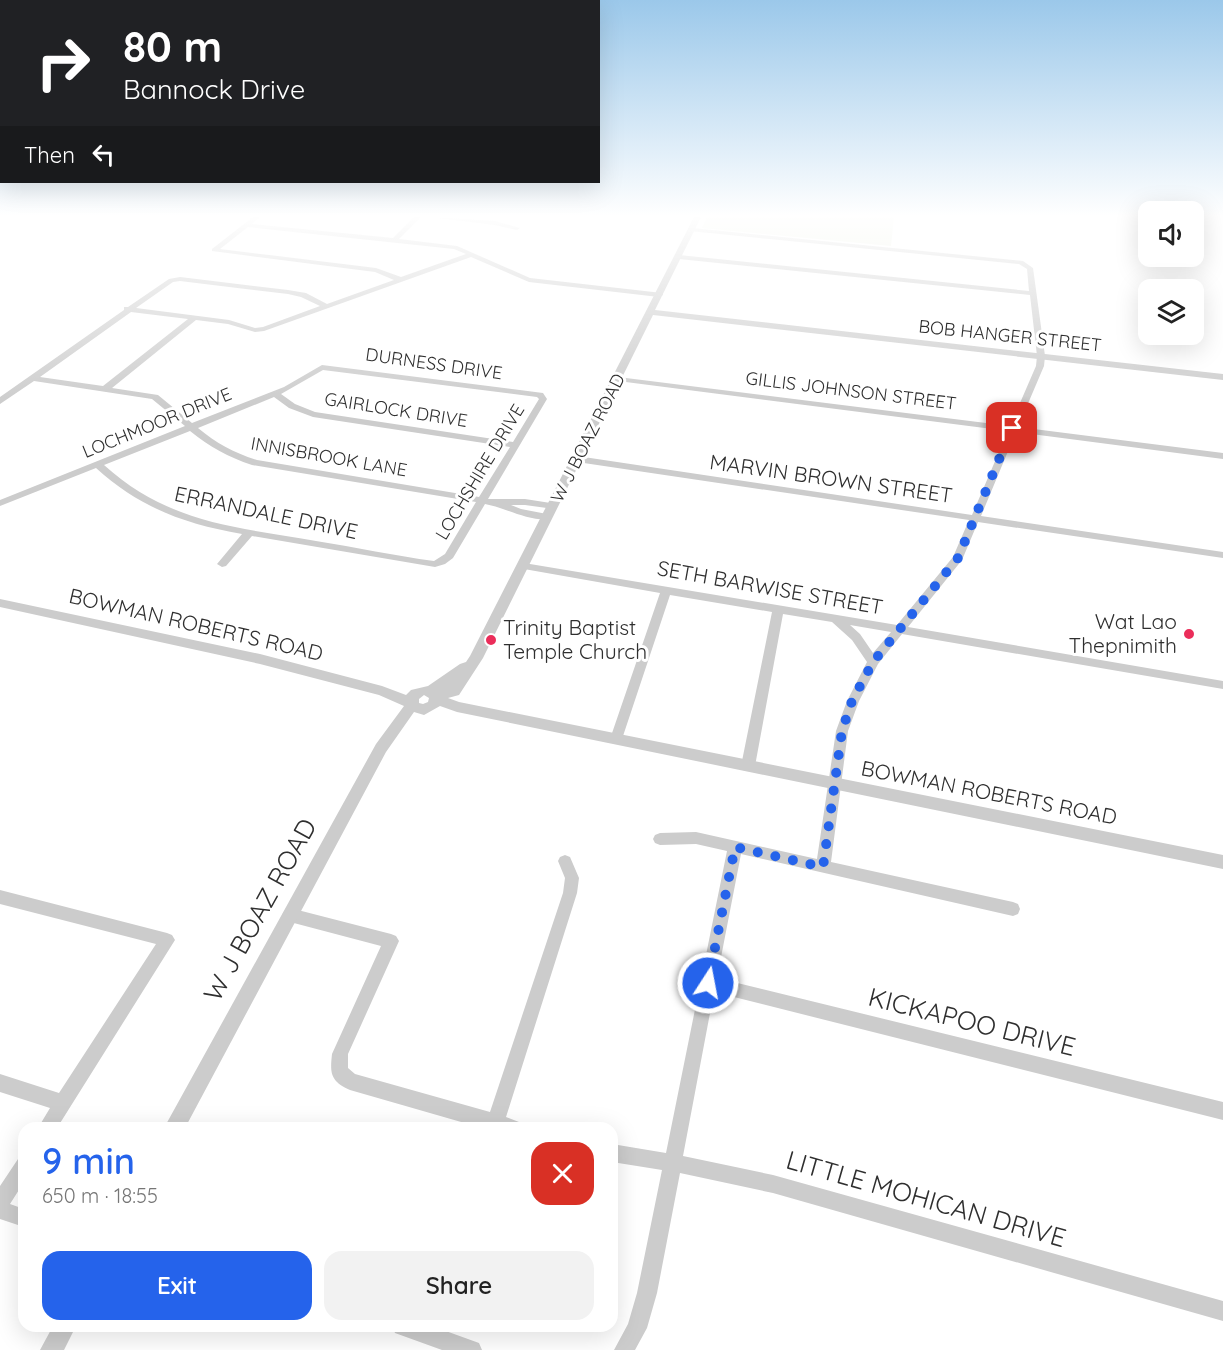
<!DOCTYPE html>
<meta charset="utf-8">
<style>
:root{--surface:#fff;--page:#f2f2f2;--text:#222;--muted:#767676;--accent:#2563eb}
body{margin:0;font-family:Quicksand,sans-serif;background:var(--page);color:var(--text);height:100vh;display:flex;flex-direction:column;font-size:22px;white-space:nowrap}
*{box-sizing:border-box;margin:0}
p{font-size:20px;color:var(--muted)}
.icon{flex:none;width:33px;height:33px;fill:none;stroke:currentColor;stroke-width:2;stroke-linecap:round;stroke-linejoin:round}
.map{position:relative;flex:1;overflow:hidden}
.side{position:absolute;left:18px;top:1122px;width:600px;height:210px;display:flex;flex-direction:column;background:var(--surface);border-radius:18px;box-shadow:0 6px 24px #0002}
.side>*{flex:none}
.hud{position:absolute;left:0px;top:0px;width:600px;height:183px;box-shadow:0 6px 24px #0002;background:#202124;color:#fff;overflow:hidden}
.buttons{position:absolute;left:1138px;top:201px;display:grid;gap:12px}
.buttons a{display:grid;place-items:center;width:66px;height:66px;border-radius:12px;background:var(--surface);box-shadow:0 6px 24px #0002;font-size:30px}
.pin{position:absolute;display:grid;place-items:center;width:51px;height:51px;color:#fff;margin:-26px;border-radius:12px;box-shadow:0 3px 9px #0006}
.me{position:absolute;width:66px;margin:-33px;rotate:11deg;stroke-linejoin:round;filter:drop-shadow(0 0 4px #0008)}
.turn{display:flex;align-items:center;gap:21px;height:126px;padding:0 24px;font-size:27px}
.turn .icon{width:78px;height:78px;stroke-width:2.5}
.turn b{display:block;font-size:42px;line-height:51px}
.then{display:flex;align-items:center;height:57px;padding:0 24px;background:#0003;gap:12px;font-size:22px}
.round{display:grid;place-items:center;flex:none;width:63px;height:63px;border-radius:18px;background:var(--page)}
.headline{display:flex;align-items:center;justify-content:space-between;height:102px;padding:0 24px}
h1{font-size:36px;font-weight:600;line-height:45px;color:var(--accent)}
.action{display:flex;gap:12px;margin-top:auto;padding:12px 24px}
.action a{flex:1;height:69px;border-radius:18px;background:var(--accent);color:#fff;font-size:24px;font-weight:600;line-height:69px;text-align:center}
.action a+a{background:var(--page);color:var(--text)}
.map>svg:first-child{display:block}
.green{fill:#e8eddd}
.lines{fill:none;stroke-linecap:round;stroke-linejoin:round}
.minor{fill:#ccc;fill-rule:evenodd}
.tertiary{fill:#ccc;fill-rule:evenodd}
.route{stroke:#2563eb;stroke-width:10;stroke-dasharray:0 18}
.poi-dot{fill:#eb2d5a;stroke:#fff;stroke-width:2}
.labels{text-anchor:middle;stroke-width:6;stroke-linejoin:round;paint-order:stroke}
.far-street-label{font-size:18px;fill:#2f2f2f;stroke:#fff}
.street-label{font-size:21px;fill:#2f2f2f;stroke:#fff}
.poi-label{font-size:21px;fill:#2f2f2f;stroke:#fff;text-anchor:end}
.near-street-label{font-size:26px;fill:#2f2f2f;stroke:#fff}
</style>
<div class="map">
<svg width="1223" height="1350" viewBox="0 0 1223 1350">
<rect width="100%" height="100%" fill="#fff"/>
<path class="green" d="M707,217H894L891,246L702,228Z"/>
<g class="lines">
<path class="minor" d="M253,217H260L252,224L393,238L414,217H421L399,239L457,246L530,278L662,293L663,295L659,297L529,282L471,257L264,331L255,332L228,324L196,320L112,388L158,395L192,423L284,387L322,365L543,393L547,399L488,499H525L557,504V508L554,509L525,505H511L521,509L552,515V519C528,522 507,508 485,504L453,558L445,564L435,567L252,536L226,566L222,567L217,564L242,534C185,524 140,508 96,468L0,506V500L185,426L152,399L34,381L0,404V397L124,310V307H128L169,279L180,277L288,290L306,293L327,304L394,280L375,272L212,251V249ZM248,227L454,249L466,254L401,277L376,268L220,249ZM180,281L288,294L301,297L320,306L263,327L255,328L229,320L136,308L173,282ZM131,312L188,319L103,386L40,377ZM323,370L537,397L539,399L513,442L315,412L295,404L281,394ZM274,397L289,408L313,417L510,447L479,497L257,460C234,453 216,443 198,428ZM190,431C210,447 228,457 252,465L476,502L445,554L434,561C395,556 356,547 316,541C235,527 168,523 104,465Z
M430,217L495,221L520,228L517,230L495,225Z
M692,228L1023,261L1033,268L1045,356L1044,366L1018,427L1223,453V459L1016,432L981,516L1223,552V558L978,522L962,560L908,627L1223,681V689L902,634L878,664L859,701L848,731L831,862L1013,902L1018,904L1020,909L1018,914L1013,916L741,854L717,978L1223,1102V1120L714,992L683,1156L773,1175L1223,1301V1321L773,1193L680,1173L657,1293L647,1328L635,1350H614L628,1324L637,1293L662,1170L612,1162V1144L666,1153L727,851L696,844L660,845L655,843L653,839L655,835L660,833L696,832L817,859L836,731L847,701L867,662L852,640L832,622L783,614L755,766L753,770L748,771L743,770L741,766L772,612L670,595L622,739L621,743H611L610,739L660,593L524,569L519,566L524,563L897,625L953,557L969,520L577,462L572,459L577,456L972,515L1008,431L618,381L614,379L618,377L1010,426L1036,366L1037,356L1030,295L679,259L676,257L679,255L1029,291L1027,269L1019,264L690,231L689,230ZM850,625L891,632L873,653L860,634Z
M565,855L570,857L579,878L577,893L506,1117L519,1122L522,1128H482L350,1090C330,1081 330,1073 332,1054L381,946L290,922L285,920L282,915L285,910L290,908L391,934L396,936L399,941L348,1054V1068L355,1074L490,1112L563,893L565,878L558,861L560,857Z
M0,890L167,933L172,935L175,940L57,1128H38L50,1108L0,1092V1074L59,1093L156,944L0,904Z
M24,1156V1182L10,1204L24,1209V1227L0,1219V1186L18,1159Z
M392,1326H432L479,1343L482,1350H442L395,1333Z"/>
<path class="tertiary" d="M694,217H701L655,310L1223,374V380L653,315L483,658L459,695L448,698L459,702L1223,855V869L457,712L440,706L424,715L414,712L386,752L185,1128H164L376,744L404,706L379,695L260,664L0,607V599L260,654L382,686L406,695L411,690L428,686L460,664L466,662L470,656ZM424,695L429,698L428,702L423,704L419,703V699Z
M53,1326H76L64,1350H40Z"/>
</g>
<linearGradient id="sky" x2="0" y2="1"><stop stop-color="#9bc8ea"/><stop offset="0.53" stop-color="#fff"/><stop offset="1" stop-color="#fff" stop-opacity="0"/></linearGradient>
<rect width="1223" height="406" fill="url(#sky)"/>
<g class="lines">
<path class="route" d="M708,983L735,847L823,867L842,731L852,701L873,662L958,558L1012,428"/>
</g>
<g class="poi-dot">
<circle cx="1189" cy="634" r="6"/>
<circle cx="491" cy="640" r="6"/>
</g>
<g class="labels">
<g class="far-street-label">
<text transform="translate(1010 336) rotate(6)" y="6">BOB HANGER STREET</text>
<text transform="translate(434 364) rotate(8)" y="6">DURNESS DRIVE</text>
<text transform="translate(851 391) rotate(7)" y="6">GILLIS JOHNSON STREET</text>
<text transform="translate(396 410) rotate(9)" y="6">GAIRLOCK DRIVE</text>
<text transform="translate(157 423) rotate(-22)" y="6">LOCHMOOR DRIVE</text>
<text transform="translate(588 438) rotate(-63)" y="6">W J BOAZ ROAD</text>
<text transform="translate(329 457) rotate(10)" y="6">INNISBROOK LANE</text>
<text transform="translate(480 472) rotate(-59)" y="6">LOCHSHIRE DRIVE</text>
</g>
<g class="street-label">
<text transform="translate(831 479) rotate(8)" y="7">MARVIN BROWN STREET</text>
<text transform="translate(266 513) rotate(12)" y="7">ERRANDALE DRIVE</text>
<text transform="translate(770 588) rotate(10)" y="7">SETH BARWISE STREET</text>
<text transform="translate(196 625) rotate(13)" y="7">BOWMAN ROBERTS ROAD</text>
<text transform="translate(989 793) rotate(11)" y="7">BOWMAN ROBERTS ROAD</text>
</g>
<g class="poi-label">
<text x="1177" y="629">Wat Lao<tspan x="1177" dy="24">Thepnimith</tspan></text>
<text x="503" y="635" text-anchor="start">Trinity Baptist<tspan x="503" dy="24">Temple Church</tspan></text>
</g>
<g class="near-street-label">
<text transform="translate(260 910) rotate(-61)" y="9">W J BOAZ ROAD</text>
<text transform="translate(972 1022) rotate(14)" y="9">KICKAPOO DRIVE</text>
<text transform="translate(926 1199) rotate(16)" y="9">LITTLE MOHICAN DRIVE</text>
</g>
</g>
</svg>
<div class="buttons">
<a><svg class="icon" aria-label="sound" viewBox="0 0 24 24"><path d="M4 9h4l5-4v14l-5-4H4zM17 9q2 3 0 6"/></svg></a>
<a><svg class="icon" aria-label="layers" viewBox="0 0 24 24"><path d="M12 4l9 5-9 5-9-5zM3 14l9 5 9-5"/></svg></a>
</div>
<div class="pin" style="left:1012px;top:428px;background:#d93025"><svg class="icon" aria-label="arrive" viewBox="0 0 24 24"><path d="M6 21V4h12l-3 4 3 4H6"/></svg></div>
<svg class="me" style="left:708px;top:983px" viewBox="-20 -20 40 40"><circle r="17" fill="#2563eb" stroke="#fff" stroke-width="3"/><path d="M0-11L8 9 0 5-8 9z" fill="#fff"/></svg>
<div class="hud">
<div class="turn"><svg class="icon" aria-label="right" viewBox="0 0 24 24"><path d="M7 20v-9h11M14 6l5 5-5 5"/></svg><div><b>80 m</b>Bannock Drive</div></div>
<div class="then">Then<svg class="icon" aria-label="left" viewBox="0 0 24 24"><path d="M17 20v-9H6M10 6l-5 5 5 5"/></svg></div>
</div>
<section class="side">
<div class="headline"><div><h1>9 min</h1><p>650 m · 18:55</p></div><a class="round" style="background:#d93025;color:#fff"><svg class="icon" aria-label="close" viewBox="0 0 24 24"><path d="M6 6l12 12M18 6L6 18"/></svg></a></div>
<div class="action"><a>Exit</a><a>Share</a></div>
</section>
</div>
